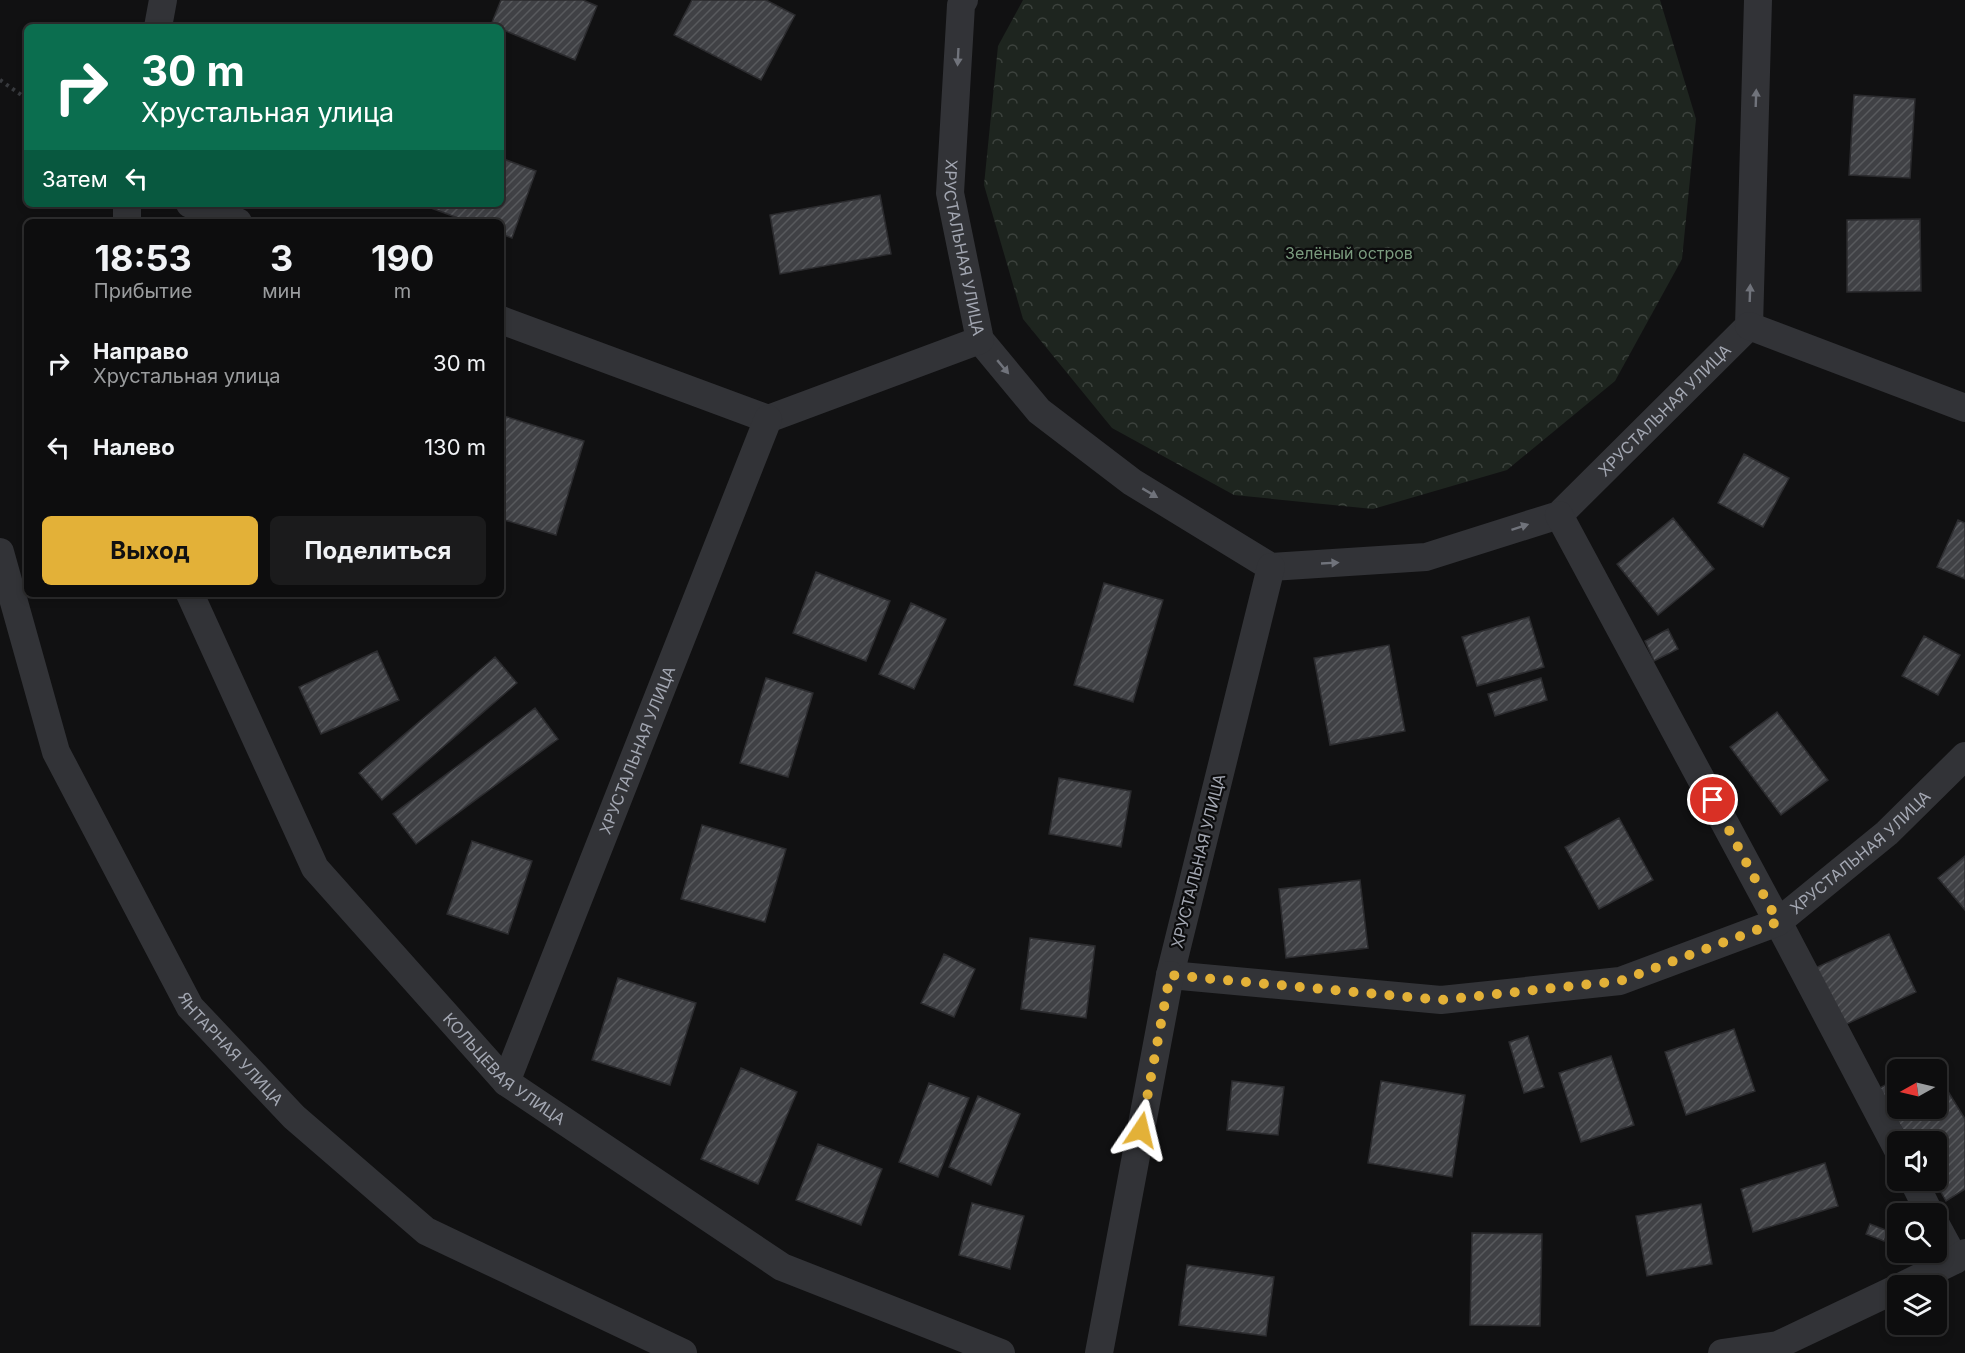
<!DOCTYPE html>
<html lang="ru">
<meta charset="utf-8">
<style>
:root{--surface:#0d0d0e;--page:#1b1b1c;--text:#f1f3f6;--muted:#9a9c9e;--line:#2d2d2e;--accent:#e3b138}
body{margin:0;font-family:Inter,sans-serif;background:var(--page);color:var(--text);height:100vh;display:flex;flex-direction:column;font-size:22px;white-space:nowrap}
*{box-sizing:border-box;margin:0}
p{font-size:20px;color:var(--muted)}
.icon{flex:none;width:33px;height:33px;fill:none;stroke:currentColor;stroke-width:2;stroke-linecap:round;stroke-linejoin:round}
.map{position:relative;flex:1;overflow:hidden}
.drawer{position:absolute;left:24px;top:219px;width:480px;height:378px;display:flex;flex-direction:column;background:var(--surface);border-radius:9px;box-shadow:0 3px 9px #0003,0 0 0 2px var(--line)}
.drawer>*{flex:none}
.top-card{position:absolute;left:24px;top:24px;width:480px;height:183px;border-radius:9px;box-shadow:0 3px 9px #0003,0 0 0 2px var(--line);background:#0b6e4f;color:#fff;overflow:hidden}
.needle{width:39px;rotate:262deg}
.buttons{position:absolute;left:1887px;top:1059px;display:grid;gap:12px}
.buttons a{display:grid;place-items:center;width:60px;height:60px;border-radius:9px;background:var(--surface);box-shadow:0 3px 9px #0003,0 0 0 2px var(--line);font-size:30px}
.pin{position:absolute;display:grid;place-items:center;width:51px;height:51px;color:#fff;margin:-26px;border:3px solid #fff;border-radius:50%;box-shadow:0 2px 6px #0007}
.me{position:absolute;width:66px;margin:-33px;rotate:10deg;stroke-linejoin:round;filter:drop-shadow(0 0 4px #0008)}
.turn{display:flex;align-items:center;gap:21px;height:126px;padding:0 18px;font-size:27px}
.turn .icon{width:78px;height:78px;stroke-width:2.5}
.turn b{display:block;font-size:42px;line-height:51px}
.then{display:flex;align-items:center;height:57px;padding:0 18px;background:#0003;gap:12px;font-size:22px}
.eta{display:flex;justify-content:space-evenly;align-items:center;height:102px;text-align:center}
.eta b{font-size:36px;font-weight:700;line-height:42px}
.cta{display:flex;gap:12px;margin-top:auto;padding:12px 18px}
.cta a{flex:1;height:69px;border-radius:9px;background:var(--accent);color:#111;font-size:24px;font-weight:700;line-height:69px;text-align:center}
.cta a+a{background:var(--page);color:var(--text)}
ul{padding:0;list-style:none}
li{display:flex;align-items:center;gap:18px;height:84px;padding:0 18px}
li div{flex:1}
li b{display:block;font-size:22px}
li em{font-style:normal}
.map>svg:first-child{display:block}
.park{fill:url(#park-crowns)}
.building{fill:url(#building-hatch);stroke:#2b2b2e;stroke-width:1.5}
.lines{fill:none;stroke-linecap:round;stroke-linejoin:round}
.path{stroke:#383a3e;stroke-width:4;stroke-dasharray:3 4.5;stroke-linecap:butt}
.minor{stroke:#323337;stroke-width:28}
.oneway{fill:#70737b}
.route{stroke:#e3b138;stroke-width:10;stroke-dasharray:0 18}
.labels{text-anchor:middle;stroke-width:4.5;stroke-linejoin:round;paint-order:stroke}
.street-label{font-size:16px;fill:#a3a7b2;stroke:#0c0c0d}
.park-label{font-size:16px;fill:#7b9c7f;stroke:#0c0c0d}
</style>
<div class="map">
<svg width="1965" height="1353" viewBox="0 0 1965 1353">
<defs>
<pattern id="park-crowns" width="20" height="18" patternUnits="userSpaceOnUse" patternTransform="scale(1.5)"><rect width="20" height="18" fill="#1e251f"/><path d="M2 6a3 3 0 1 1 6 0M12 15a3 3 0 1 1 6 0" fill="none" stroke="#3c423d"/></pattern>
<pattern id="building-hatch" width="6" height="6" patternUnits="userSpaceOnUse" patternTransform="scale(1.5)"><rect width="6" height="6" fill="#404145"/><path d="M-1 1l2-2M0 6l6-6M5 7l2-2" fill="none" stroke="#585a5d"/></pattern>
</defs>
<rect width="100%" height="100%" fill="#111112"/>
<path class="park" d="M1023,0H1660L1696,119L1682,259L1615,381L1507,470L1373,509L1234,495L1112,428L1023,319L984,185L998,46Z"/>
<path class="building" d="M501,0H583L597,6L575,60L501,29V27L491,25Z
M692,0H766L795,15L761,80L674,35Z
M1854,95L1915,99L1910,178L1849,175Z
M501,158L536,171L512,238L501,234V222H469L431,208L433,204H501Z
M880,195L891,254L780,274L770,215Z
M1920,219L1921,291L1847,292V220Z
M501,415L584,441L556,535L501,519Z
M1744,454L1789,478L1763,527L1718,503Z
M1673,518L1714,569L1658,615L1617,564Z
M1958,520L1965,523V579L1937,567Z
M816,572L890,601L866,661L793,633Z
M1104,583L1163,600L1133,702L1074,685Z
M911,603L946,619L914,689L879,674Z
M1529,617L1544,667L1477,686L1462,637Z
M1668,629L1678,649L1654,661L1645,641Z
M1924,636L1960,655L1938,695L1902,676Z
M1389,645L1405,731L1330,745L1314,658Z
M377,651L399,700L321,734L299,687Z
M495,657L517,683L382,800L359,773Z
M766,678L813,693L788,777L740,763Z
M1541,678L1547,700L1495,716L1488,694Z
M535,708L558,739L416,844L393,814Z
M1777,712L1828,780L1781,815L1730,747Z
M1059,778L1131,791L1121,847L1049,834Z
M1619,818L1653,880L1599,909L1565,847Z
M702,825L786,849L765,922L681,899Z
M472,841L532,861L508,934L447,914Z
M1965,856V910L1938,878Z
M1360,880L1368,948L1286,958L1279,889Z
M1889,934L1916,992L1840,1027L1813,969Z
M1030,938L1095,946L1086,1018L1021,1009Z
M944,954L975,969L954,1017L921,1003Z
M618,978L696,1003L670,1085L592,1060Z
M1734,1029L1755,1091L1686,1115L1665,1052Z
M1528,1036L1544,1087L1524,1093L1509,1042Z
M1611,1056L1634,1125L1581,1142L1559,1073Z
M1929,1059L1935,1070H1911Z
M741,1068L797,1092L758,1184L701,1159Z
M1936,1072L1965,1119V1189L1946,1201L1934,1180H1936V1142H1910L1878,1089L1898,1078V1108H1936Z
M1232,1081L1284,1087L1278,1135L1227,1130Z
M1381,1081L1465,1095L1452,1177L1368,1163Z
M929,1083L969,1098L938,1177L899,1162Z
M978,1096L1020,1114L991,1185L949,1167Z
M818,1144L882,1169L861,1225L796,1200Z
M1825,1163L1838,1206L1753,1232L1741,1189Z
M972,1203L1024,1216L1010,1269L959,1255Z
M1701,1204L1712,1264L1647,1276L1636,1216Z
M1870,1224L1888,1231L1884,1241L1866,1234Z
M1472,1233L1542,1234L1540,1326L1470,1325Z
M1187,1265L1274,1277L1266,1336L1179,1325Z"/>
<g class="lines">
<path class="path" d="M0,80L27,99"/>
<g class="minor">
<path id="s1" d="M964,0L961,5L950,193L980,340L1039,411L1132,482L1271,567L1426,557L1559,515L1749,326L1758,0"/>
<path d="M158,27L163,0"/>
<path d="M127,204V222"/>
<path d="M190,204L238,222"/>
<path d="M501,320L768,419L980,340"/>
<path d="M1749,326L1965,408"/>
<path d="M1559,515L1778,922L1898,1150"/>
<path id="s2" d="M0,552L56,752L190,1007L294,1117L426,1231L683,1353"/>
<path id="s3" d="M1271,567L1170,975L1441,1000L1620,981L1778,922L1887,833L1965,756"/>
<path id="s4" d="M190,594L315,868L506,1082L782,1267L1001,1353"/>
<path id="s5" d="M506,1082L768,419"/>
<path d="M1913,1180L1930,1214"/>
<path d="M1936,1225L1955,1260"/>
<path d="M1902,1286L1955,1260L1965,1253"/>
<path d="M1099,1353L1170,975"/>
<path d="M1722,1353L1778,1345L1898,1288"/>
</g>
</g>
<defs><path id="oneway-solid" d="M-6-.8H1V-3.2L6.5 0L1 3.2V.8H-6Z" transform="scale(1.5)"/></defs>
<g class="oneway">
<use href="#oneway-solid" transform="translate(958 57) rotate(93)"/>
<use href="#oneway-solid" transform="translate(1756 98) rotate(-88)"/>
<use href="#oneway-solid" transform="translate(1750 293) rotate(-88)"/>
<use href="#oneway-solid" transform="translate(1003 367) rotate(50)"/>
<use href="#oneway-solid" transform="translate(1150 493) rotate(31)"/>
<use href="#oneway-solid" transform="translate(1520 527) rotate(-18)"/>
<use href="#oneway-solid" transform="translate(1330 563) rotate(-3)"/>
</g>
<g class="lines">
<path class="route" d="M1141,1130L1170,975L1441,1000L1620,981L1778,922L1713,800"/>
</g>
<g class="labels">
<g class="street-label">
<text dy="6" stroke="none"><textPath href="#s1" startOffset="250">ХРУСТАЛЬНАЯ УЛИЦА</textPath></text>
<text dy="6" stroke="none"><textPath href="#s1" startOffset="1160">ХРУСТАЛЬНАЯ УЛИЦА</textPath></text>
<text dy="6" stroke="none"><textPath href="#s5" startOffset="357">ХРУСТАЛЬНАЯ УЛИЦА</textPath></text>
<text dy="6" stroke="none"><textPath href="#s3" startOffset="1149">ХРУСТАЛЬНАЯ УЛИЦА</textPath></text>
<text transform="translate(1198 861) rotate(-76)" y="6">ХРУСТАЛЬНАЯ УЛИЦА</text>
<text dy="6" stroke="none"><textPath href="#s2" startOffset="554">ЯНТАРНАЯ УЛИЦА</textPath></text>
<text dy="6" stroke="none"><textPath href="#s4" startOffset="578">КОЛЬЦЕВАЯ УЛИЦА</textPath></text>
</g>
<g class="park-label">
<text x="1349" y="259">Зелёный остров</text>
</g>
</g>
</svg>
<div class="buttons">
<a><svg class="needle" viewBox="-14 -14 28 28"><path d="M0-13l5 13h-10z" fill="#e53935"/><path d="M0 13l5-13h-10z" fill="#9a9c9e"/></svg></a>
<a><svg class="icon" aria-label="sound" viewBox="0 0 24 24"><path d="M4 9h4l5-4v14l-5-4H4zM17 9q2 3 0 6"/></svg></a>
<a><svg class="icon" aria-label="search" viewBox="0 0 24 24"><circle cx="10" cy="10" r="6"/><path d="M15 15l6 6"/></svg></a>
<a><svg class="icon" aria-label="layers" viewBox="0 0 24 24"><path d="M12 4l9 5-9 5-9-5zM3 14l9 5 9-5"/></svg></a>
</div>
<div class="pin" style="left:1713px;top:800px;background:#d93025"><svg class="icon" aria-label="arrive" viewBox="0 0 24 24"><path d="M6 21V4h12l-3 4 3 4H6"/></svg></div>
<svg class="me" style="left:1141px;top:1130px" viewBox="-20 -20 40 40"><path d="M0-17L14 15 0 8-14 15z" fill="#e3b138" stroke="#fff" stroke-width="4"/></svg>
<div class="top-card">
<div class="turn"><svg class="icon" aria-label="right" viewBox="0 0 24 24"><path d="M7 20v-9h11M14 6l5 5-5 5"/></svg><div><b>30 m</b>Хрустальная улица</div></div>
<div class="then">Затем<svg class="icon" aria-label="left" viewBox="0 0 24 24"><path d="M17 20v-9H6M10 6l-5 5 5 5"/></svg></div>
</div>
<section class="drawer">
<div class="eta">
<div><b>18:53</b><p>Прибытие</p></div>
<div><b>3</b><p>мин</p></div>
<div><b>190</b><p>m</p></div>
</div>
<ul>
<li><svg class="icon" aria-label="right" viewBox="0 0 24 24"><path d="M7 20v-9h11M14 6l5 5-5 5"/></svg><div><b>Направо</b><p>Хрустальная улица</p></div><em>30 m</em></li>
<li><svg class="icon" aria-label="left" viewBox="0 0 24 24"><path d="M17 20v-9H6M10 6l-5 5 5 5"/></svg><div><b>Налево</b></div><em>130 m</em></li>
</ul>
<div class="cta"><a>Выход</a><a>Поделиться</a></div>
</section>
</div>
